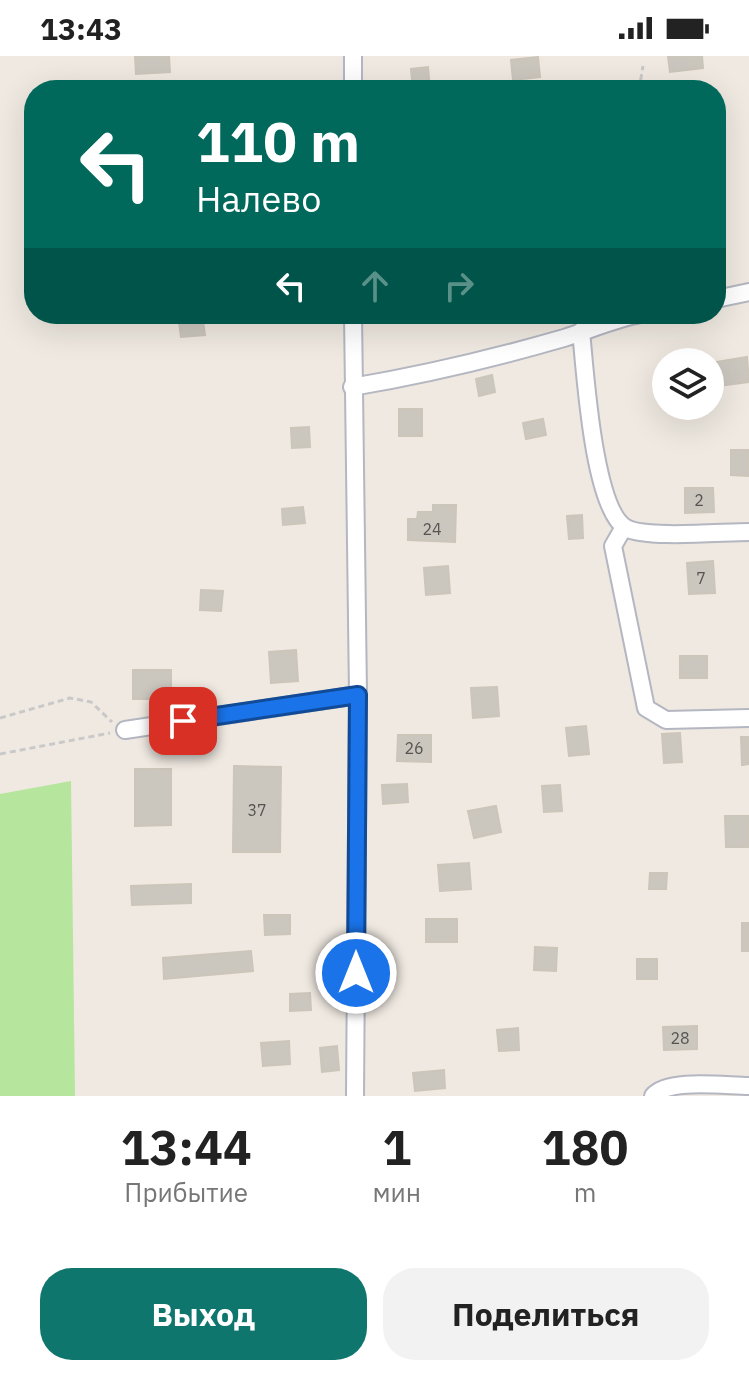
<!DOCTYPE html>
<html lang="ru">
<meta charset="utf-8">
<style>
:root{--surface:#fff;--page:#f2f2f2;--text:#222;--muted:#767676;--accent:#0f766e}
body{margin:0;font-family:"IBM Plex Sans",sans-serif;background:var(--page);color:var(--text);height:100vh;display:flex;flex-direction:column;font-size:30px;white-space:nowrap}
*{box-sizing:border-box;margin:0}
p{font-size:26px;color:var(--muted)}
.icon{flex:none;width:44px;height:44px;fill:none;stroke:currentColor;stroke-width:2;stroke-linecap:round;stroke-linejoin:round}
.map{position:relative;height:1040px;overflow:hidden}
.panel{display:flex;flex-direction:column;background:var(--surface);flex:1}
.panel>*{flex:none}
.banner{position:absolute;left:24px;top:24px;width:702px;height:244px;border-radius:32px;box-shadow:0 8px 32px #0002;background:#00695c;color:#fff;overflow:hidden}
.buttons{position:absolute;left:652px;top:292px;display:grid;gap:16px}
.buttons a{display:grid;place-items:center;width:72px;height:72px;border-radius:50%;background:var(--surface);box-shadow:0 8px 32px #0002;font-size:40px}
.pin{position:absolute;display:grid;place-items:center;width:68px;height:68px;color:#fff;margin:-34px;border-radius:16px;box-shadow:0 4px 12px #0006}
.me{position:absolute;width:88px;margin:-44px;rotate:0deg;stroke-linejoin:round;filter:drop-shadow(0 0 6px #0008)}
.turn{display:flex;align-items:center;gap:28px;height:168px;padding:0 40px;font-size:36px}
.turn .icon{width:104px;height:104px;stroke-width:2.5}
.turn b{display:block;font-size:56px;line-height:68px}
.lanes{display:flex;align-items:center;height:76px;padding:0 40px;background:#0003;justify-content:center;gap:40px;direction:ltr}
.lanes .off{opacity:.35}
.eta{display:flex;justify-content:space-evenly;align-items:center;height:136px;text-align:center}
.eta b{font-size:48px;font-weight:700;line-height:56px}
.cta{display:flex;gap:16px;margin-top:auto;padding:16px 40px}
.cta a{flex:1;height:92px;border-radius:32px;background:var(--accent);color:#fff;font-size:32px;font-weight:700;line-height:92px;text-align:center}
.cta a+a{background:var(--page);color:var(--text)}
.status{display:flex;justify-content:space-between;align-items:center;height:56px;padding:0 40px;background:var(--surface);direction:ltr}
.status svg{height:22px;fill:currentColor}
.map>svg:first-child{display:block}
.green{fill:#b6e59e}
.building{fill:#cbc7bf;stroke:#cbc5ba;stroke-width:2}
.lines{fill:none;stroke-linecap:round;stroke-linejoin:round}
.minor-casing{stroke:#b4b7c1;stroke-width:20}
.path{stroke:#c9c9c9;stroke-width:3;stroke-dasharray:6 4;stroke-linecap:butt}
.minor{stroke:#fff;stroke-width:16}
.route-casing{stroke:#114b97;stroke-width:20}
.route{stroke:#1a73e8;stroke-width:14}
.labels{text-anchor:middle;stroke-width:6;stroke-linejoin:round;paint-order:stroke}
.number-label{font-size:16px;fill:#555452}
</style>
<div class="status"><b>13:43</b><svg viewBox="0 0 49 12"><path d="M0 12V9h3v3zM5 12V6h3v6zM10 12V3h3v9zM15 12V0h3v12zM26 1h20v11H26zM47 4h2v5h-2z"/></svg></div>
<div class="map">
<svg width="749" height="1040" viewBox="0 0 749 1040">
<rect width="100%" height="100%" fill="#efe9e1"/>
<path class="green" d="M71,725L75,1040H0V738Z"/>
<path class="building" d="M135,0H169L170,16L136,18Z
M668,0H702L703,12L670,16Z
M538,1L540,21L513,24L511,4Z
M428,11L430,34H413L411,13Z
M301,27V34H271V28Z
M178,258H202L205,279L181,281Z
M747,301L749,326L719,330L716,306Z
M492,319L495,336L479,340L476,323Z
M399,353H422V380H399Z
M543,363L546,379L526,383L523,367Z
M309,371L310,391L292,392L291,372Z
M731,394H749V420L731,419Z
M685,432H713L714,456L685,457Z
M433,449H456L455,486L408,484V463H417L418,456H433Z
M303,451L305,467L283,469L282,453Z
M582,459L583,482L569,483L567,460Z
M713,505L715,537L689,538L687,507Z
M448,510L450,537L426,539L424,512Z
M201,534L223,535L221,555L200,554Z
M296,594L298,625L271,627L269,596Z
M680,600H707V622H680Z
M133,614H171V643H133Z
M497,631L499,660L473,662L471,632Z
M586,670L589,698L569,700L566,672Z
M680,677L682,706L664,707L662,678Z
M398,679H431V706L397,705Z
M741,681H749V708L742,709Z
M234,710L281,711L280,796H233Z
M135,713H171V769L135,770Z
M407,728L408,746L383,748L382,729Z
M560,729L562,755L544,756L542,730Z
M496,750L501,776L474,782L468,755Z
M725,760H749V791H726Z
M469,807L471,833L440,835L438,809Z
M650,817H667L666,833H649Z
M191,828V847L132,849L131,830Z
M264,859H290V878L265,879Z
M426,863H457V886H426Z
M742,867H749V895H742Z
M535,891L557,892L556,915L534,914Z
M251,895L253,915L164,923L163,902Z
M637,903H657V923H637Z
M310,937L311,954L290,955V938Z
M697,970V993L664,994L663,971Z
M518,972L519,994L499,995L497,974Z
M289,985L290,1008L263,1010L261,987Z
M337,990L339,1014L322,1016L320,992Z
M444,1014L445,1032L415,1035L413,1017Z"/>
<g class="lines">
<g class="minor-casing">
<path id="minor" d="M353,34V0
M716,243L749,236
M353,258L358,639L355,1040
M581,275C585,313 593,453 626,472C646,483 722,476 749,476
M352,331C423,319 495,302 564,282C590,274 614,263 641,258
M624,471L613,490L646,652L666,664L749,662
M125,674L358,639
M653,1040C668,1022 725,1030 749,1030"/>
</g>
<path class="path" d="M639,34L643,10
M0,662L70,642L91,646L112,666
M0,698L110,677"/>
<use href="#minor" class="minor"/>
</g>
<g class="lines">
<g class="route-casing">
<path id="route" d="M183,665L358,639L356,917"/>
</g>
<use href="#route" class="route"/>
</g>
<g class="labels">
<g class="number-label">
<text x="699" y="450">2</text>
<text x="432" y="479">24</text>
<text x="701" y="528">7</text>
<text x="414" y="698">26</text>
<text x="257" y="760">37</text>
<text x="680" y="988">28</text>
</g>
</g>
</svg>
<div class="buttons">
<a><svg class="icon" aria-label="layers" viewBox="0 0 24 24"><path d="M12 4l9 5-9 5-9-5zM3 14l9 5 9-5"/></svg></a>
</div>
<div class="pin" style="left:183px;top:665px;background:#d93025"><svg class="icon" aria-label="arrive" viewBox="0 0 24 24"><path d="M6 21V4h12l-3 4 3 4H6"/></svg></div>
<svg class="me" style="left:356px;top:917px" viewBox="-20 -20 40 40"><circle r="17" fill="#1a73e8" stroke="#fff" stroke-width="3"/><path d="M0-11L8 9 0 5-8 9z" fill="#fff"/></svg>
<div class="banner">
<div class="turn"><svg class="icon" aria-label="left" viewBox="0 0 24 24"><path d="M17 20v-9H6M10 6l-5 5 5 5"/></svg><div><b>110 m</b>Налево</div></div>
<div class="lanes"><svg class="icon" aria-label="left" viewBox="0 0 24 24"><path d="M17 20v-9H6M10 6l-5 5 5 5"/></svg><svg class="icon off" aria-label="ahead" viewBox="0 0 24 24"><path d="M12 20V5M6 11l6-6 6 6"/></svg><svg class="icon off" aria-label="right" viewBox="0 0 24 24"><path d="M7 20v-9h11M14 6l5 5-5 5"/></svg></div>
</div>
</div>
<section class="panel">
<div class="eta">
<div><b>13:44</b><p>Прибытие</p></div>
<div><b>1</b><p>мин</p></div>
<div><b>180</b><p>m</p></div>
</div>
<div class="cta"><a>Выход</a><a>Поделиться</a></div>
</section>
